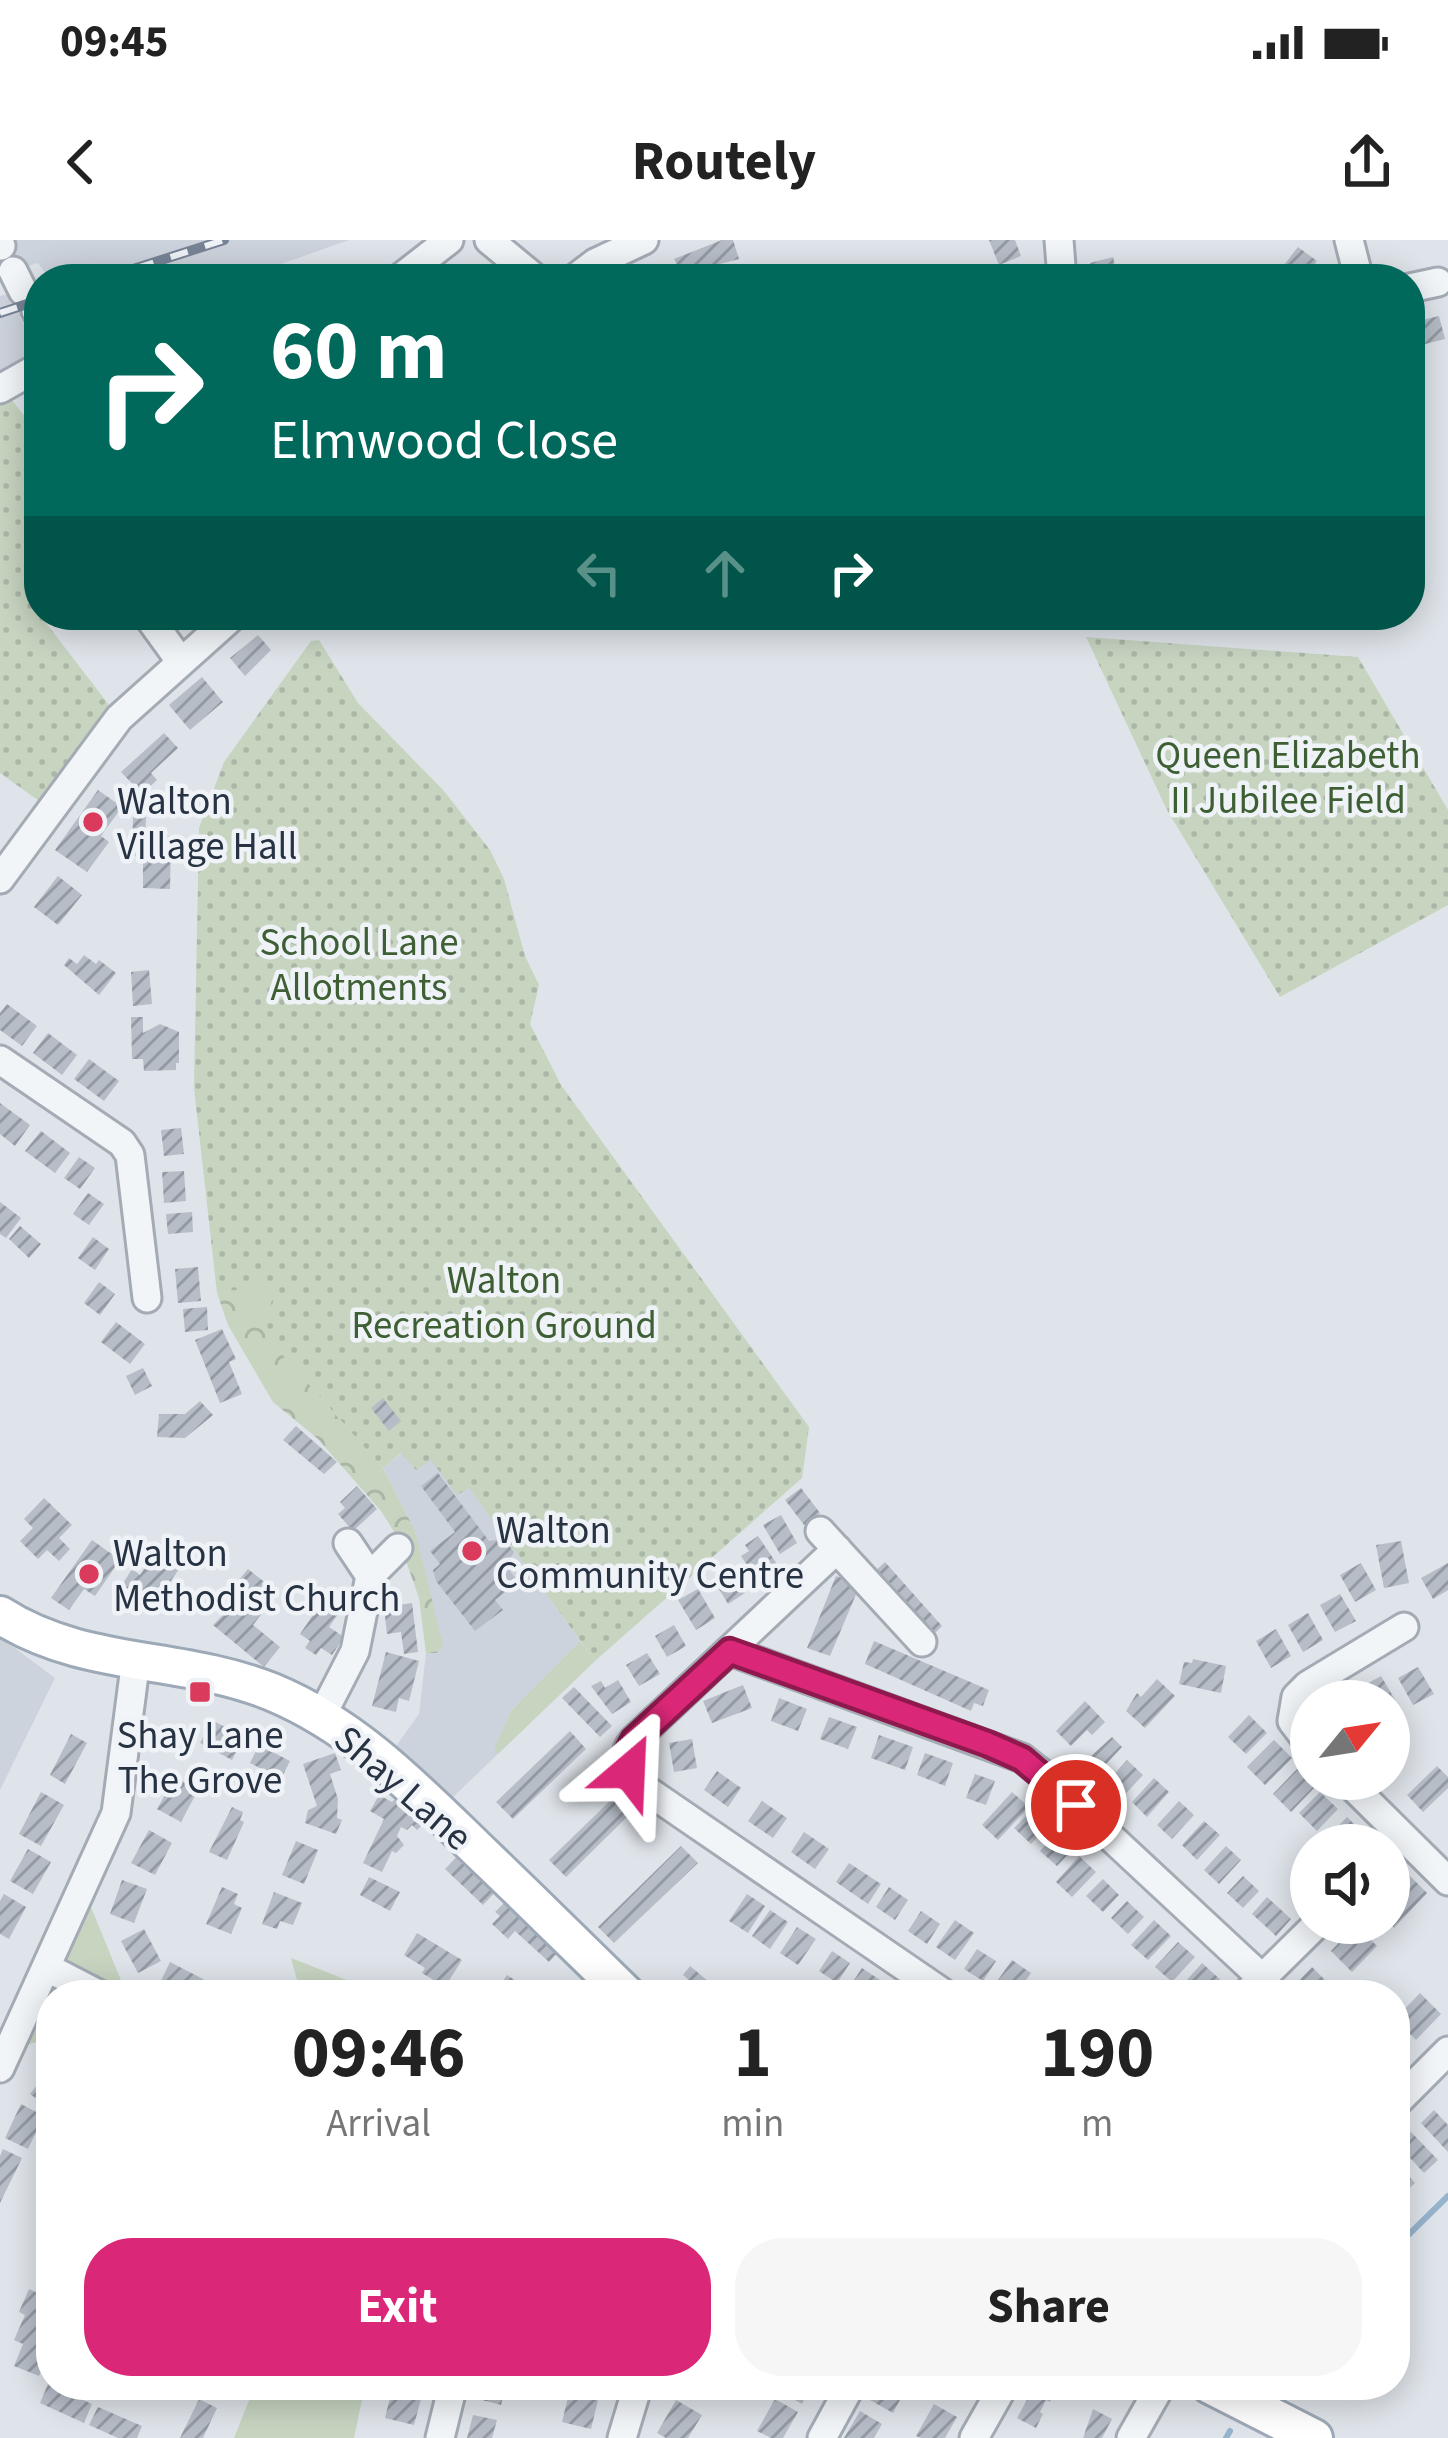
<!DOCTYPE html>
<style>
:root{--surface:#fff;--page:#f6f6f6;--text:#222;--muted:#767676;--accent:#db2777}
body{margin:0;font-family:"Source Sans 3",sans-serif;background:var(--page);color:var(--text);height:100vh;display:flex;flex-direction:column;font-size:45px;white-space:nowrap}
*{box-sizing:border-box;margin:0}
p{font-size:39px;color:var(--muted)}
.icon{flex:none;width:66px;height:66px;fill:none;stroke:currentColor;stroke-width:2;stroke-linecap:round;stroke-linejoin:round}
.map{position:relative;flex:1;overflow:hidden}
.drawer{position:absolute;left:36px;top:1740px;width:1374px;height:420px;display:flex;flex-direction:column;background:var(--surface);border-radius:48px;box-shadow:0 6px 30px #0003}
.drawer>*{flex:none}
.guide{position:absolute;left:24px;top:24px;width:1401px;height:366px;border-radius:48px;box-shadow:0 6px 30px #0003;background:#00695c;color:#fff;overflow:hidden}
.needle{width:78px;rotate:60deg}
.tools{position:absolute;left:1290px;top:1440px;display:grid;gap:24px}
.tools a{display:grid;place-items:center;width:120px;height:120px;border-radius:50%;background:var(--surface);box-shadow:0 6px 30px #0003;font-size:60px}
.pin{position:absolute;display:grid;place-items:center;width:102px;height:102px;color:#fff;margin:-51px;border:6px solid #fff;border-radius:50%;box-shadow:0 3px 12px #0007}
.me{position:absolute;width:132px;margin:-66px;rotate:26deg;stroke-linejoin:round;filter:drop-shadow(0 0 9px #0008)}
.turn{display:flex;align-items:center;gap:42px;height:252px;padding:0 48px;font-size:54px}
.turn .icon{width:156px;height:156px;stroke-width:2.5}
.turn b{display:block;font-size:84px;line-height:102px}
.lanes{display:flex;align-items:center;height:114px;padding:0 48px;background:#0003;justify-content:center;gap:60px;direction:ltr}
.lanes .off{opacity:.35}
.eta{display:flex;justify-content:space-evenly;align-items:center;height:204px;text-align:center}
.eta b{font-size:72px;font-weight:700;line-height:84px}
.action{display:flex;gap:24px;margin-top:auto;padding:24px 48px}
.action a{flex:1;height:138px;border-radius:48px;background:var(--accent);color:#fff;font-size:48px;font-weight:700;line-height:138px;text-align:center}
.action a+a{background:var(--page);color:var(--text)}
.status{display:flex;justify-content:space-between;align-items:center;height:84px;padding:0 60px;background:var(--surface);direction:ltr}
.status svg{height:33px;fill:currentColor}
header{display:flex;justify-content:space-between;align-items:center;height:156px;padding:0 48px;background:var(--surface);font-size:54px;font-weight:700}
.map>svg:first-child{display:block}
.built{fill:#cdd3dc}
.grass{fill:#c6d4c0}
.forest{fill:url(#forest-crowns)}
.park{fill:url(#park-dots)}
.lines{fill:none;stroke-linecap:round;stroke-linejoin:round}
.stream{stroke:#97b4cd;stroke-width:6}
.building{fill:url(#building-hatch)}
.minor-casing{stroke:#a4abb4;stroke-width:33}
.major-casing{stroke:#9ea9b7;stroke-width:42}
.minor{stroke:#f2f5f8;stroke-width:27}
.major{stroke:#fff;stroke-width:36}
.rail-casing{stroke:#778495;stroke-width:10}
.rail{stroke:#eff3f7;stroke-width:6;stroke-dasharray:18;stroke-linecap:butt}
.route-casing{stroke:#8e194d;stroke-width:30}
.route{stroke:#db2777;stroke-width:21}
.poi-dot{fill:#da3a5b;stroke:#eff3f7;stroke-width:4.5}
.labels{text-anchor:middle;stroke-width:9;stroke-linejoin:round;paint-order:stroke}
.park-label{font-size:39px;fill:#3e5f33;stroke:#eff3f7}
.poi-label{font-size:39px;fill:#273242;stroke:#eff3f7;text-anchor:start}
.street-label{font-size:39px;fill:#273242;stroke:#eff3f7}
</style>
<div class="status"><b>09:45</b><svg viewBox="0 0 49 12"><path d="M0 12V9h3v3zM5 12V6h3v6zM10 12V3h3v9zM15 12V0h3v12zM26 1h20v11H26zM47 4h2v5h-2z"/></svg></div>
<header><svg class="icon" aria-label="back" viewBox="0 0 24 24"><path d="M15 5l-7 7 7 7"/></svg>Routely<svg class="icon" aria-label="share" viewBox="0 0 24 24"><path d="M12 15V3M7 8l5-5 5 5M5 13v7h14v-7"/></svg></header>
<div class="map">
<svg width="1448" height="2198" viewBox="0 0 1448 2198">
<defs>
<pattern id="forest-crowns" width="20" height="18" patternUnits="userSpaceOnUse" patternTransform="scale(3)"><rect width="20" height="18" fill="#c6d4c0"/><path d="M2 6a3 3 0 1 1 6 0M12 15a3 3 0 1 1 6 0" fill="none" stroke="#aab6a6"/></pattern>
<pattern id="park-dots" width="8" height="8" patternUnits="userSpaceOnUse" patternTransform="scale(3)"><rect width="8" height="8" fill="#c6d4c0"/><path d="M2 2h.1M6 6h.1" fill="none" stroke="#aab6a6" stroke-width="1.8" stroke-linecap="round"/></pattern>
<pattern id="building-hatch" width="6" height="6" patternUnits="userSpaceOnUse" patternTransform="scale(3)"><rect width="6" height="6" fill="#b6bdc7"/><path d="M-1 1l2-2M0 6l6-6M5 7l2-2" fill="none" stroke="#949aa3"/></pattern>
</defs>
<rect width="100%" height="100%" fill="#dfe4ea"/>
<path class="built" d="M17,0H349L239,39H50L38,23L0,35V6Z
M39,46V70L19,77L39,103V115L0,135V56Z
M402,1213L431,1219L469,1247L580,1401L511,1471L495,1509L498,1514L452,1558L394,1509L419,1474L426,1413H437L415,1291L383,1228Z
M0,1397L55,1438L0,1550Z"/>
<path class="grass" d="M580,1401L595,1421L498,1514L494,1510L511,1471Z
M84,1650L127,1755H51V1798L9,1810Z
M291,1718L377,1752L378,1755H301Z
M255,2145H365L354,2198H234Z"/>
<path class="forest" d="M280,1042L269,1099L383,1228L415,1291L443,1405L437,1413H426L419,1358L398,1298L381,1271L318,1199L273,1162L228,1085L217,1053Z"/>
<path class="park" d="M12,160L39,195V375H46L43,379L119,478L49,568L0,533V163Z
M1086,397L1358,417L1448,570V665L1280,757L1167,570Z
M319,400L358,463L444,551L490,610L504,639L525,716L539,745L530,784L561,845L809,1187L802,1238L595,1421L469,1248L457,1255L431,1220L416,1230L401,1213L383,1228L269,1099L266,1076L279,1043L217,1053L194,848L199,588L224,522L311,401Z"/>
<g class="lines">
<path class="stream" d="M1395,2008L1448,1956
M1226,2198L1230,2191"/>
</g>
<path class="building" d="M722,0H733L739,19L682,34L674,19Z
M989,0H1015L1021,16L999,25Z
M1298,7L1317,21L1303,39H1283L1277,34Z
M1113,17L1118,39H1094L1090,23Z
M1439,76L1445,99L1410,108V83Z
M258,395L271,410L245,436L230,418Z
M202,437L223,462L190,490L169,465Z
M164,493L178,508L151,533L157,540L142,554L121,532Z
M98,550L122,567L101,596L109,602L87,632L55,610Z
M133,577H146L145,595L171,596L170,649L143,648V616H132Z
M58,636L82,655L58,685L34,667Z
M84,715L96,724L99,720L116,733L99,755L64,725L69,718L77,724Z
M149,730L152,764L133,766L131,732Z
M7,764L37,786L22,806L0,790V773Z
M131,777H143V793L160,784L179,792V823H176V830L144,831L143,819H132Z
M48,793L77,815L62,835L33,813Z
M89,819L119,841L104,861L74,839Z
M0,863L30,885L15,906L0,894Z
M181,888L184,914L164,916L161,890Z
M41,891L70,913L55,933L25,911Z
M79,917L95,928L80,949L64,938Z
M184,931L186,961L164,963L162,932Z
M88,953L104,964L89,985L73,974Z
M0,962L21,978L6,998L0,994Z
M192,972L193,992L168,994L166,974Z
M20,986L41,1004L29,1018L9,999Z
M93,997L109,1009L95,1030L78,1018Z
M198,1027L201,1061L178,1063L175,1029Z
M99,1042L115,1054L100,1075L84,1063Z
M207,1067L208,1090L185,1092L183,1069Z
M116,1082L145,1104L130,1124L101,1102Z
M222,1089L236,1119L229,1122L242,1154L220,1163L195,1100Z
M143,1128L152,1146L135,1155L126,1136Z
M383,1158L401,1181L389,1191L371,1168Z
M200,1161L213,1175L185,1198L157,1197L159,1174H185Z
M296,1186L337,1222L324,1234L283,1200Z
M438,1233L489,1301L504,1299L514,1312L506,1326L518,1342L495,1360L503,1370L475,1391L436,1341L433,1330L440,1324L430,1311L455,1292L421,1246Z
M357,1246L377,1269L353,1291L338,1274L345,1268L340,1262Z
M801,1248L820,1273L804,1285L785,1260Z
M44,1258L72,1285L59,1298L70,1309L59,1321L47,1310L38,1319L20,1301L33,1288L24,1279Z
M781,1275L797,1303L780,1314L763,1285Z
M758,1296L779,1327L758,1341L741,1316L749,1311L745,1305Z
M92,1300L120,1320L95,1356L84,1349L69,1370L51,1358Z
M1401,1301L1409,1343L1384,1348L1376,1305Z
M160,1316L179,1329L154,1366L122,1345L132,1329L140,1335L150,1320L155,1323Z
M885,1322L942,1386L930,1398L872,1334Z
M1361,1323L1376,1350L1355,1362L1340,1335Z
M1448,1323V1350L1433,1359L1421,1338Z
M248,1329L278,1353L253,1385L280,1407L264,1427L213,1385L248,1350L238,1341Z
M733,1334L745,1353L728,1364L716,1344Z
M836,1336L860,1345L830,1416L807,1408Z
M698,1349L715,1378L696,1390L678,1360Z
M1340,1354L1356,1381L1335,1392L1320,1365Z
M324,1359L341,1370L329,1387L344,1397L332,1415L321,1408L316,1415L305,1408L310,1401L300,1394Z
M412,1363L418,1412L404,1414L401,1392L387,1394L384,1367Z
M1308,1373L1323,1400L1303,1412L1288,1385Z
M674,1385L686,1406L667,1417L655,1396Z
M1276,1389L1291,1416L1271,1428L1256,1401Z
M874,1401L989,1450L983,1466L974,1463L971,1471L865,1424Z
M386,1412L419,1421L409,1461L399,1458L396,1472L372,1466Z
M647,1413L660,1434L639,1446L626,1425Z
M1193,1419L1226,1426L1221,1453L1179,1444L1184,1422L1192,1423Z
M1418,1427L1434,1454L1413,1465L1398,1438Z
M1381,1436L1404,1475L1389,1483V1461H1369L1361,1447Z
M1157,1439L1175,1456L1145,1488L1126,1471L1137,1453L1141,1457Z
M618,1440L631,1462L612,1474L591,1446L601,1441L605,1448Z
M743,1445L752,1468L712,1483L703,1461Z
M574,1447L612,1486L600,1497L562,1458Z
M779,1458L807,1469L798,1491L771,1481Z
M1085,1461L1105,1482L1092,1495L1087,1490L1071,1506L1056,1491Z
M1249,1475L1267,1493L1246,1514L1228,1497Z
M829,1477L857,1487L848,1509L820,1499Z
M212,1480L244,1497L232,1520L200,1503Z
M570,1491L586,1509L513,1579L496,1562Z
M71,1494L87,1503L65,1544L50,1535Z
M879,1495L913,1507L905,1530L871,1518Z
M1112,1497L1122,1507L1095,1536L1082,1524Z
M692,1499L697,1528L674,1532L669,1503Z
M1274,1500L1292,1518L1265,1545L1247,1527Z
M259,1505L290,1521L281,1539L250,1523Z
M335,1513L341,1530L330,1534L338,1559L337,1578L342,1580L336,1594L305,1583L308,1570L317,1566L303,1524Z
M925,1513L953,1523L945,1546L917,1535Z
M1127,1520L1143,1535L1120,1560L1104,1546Z
M1437,1526L1448,1537V1548L1423,1572L1407,1555Z
M1299,1527L1317,1545L1291,1572L1273,1554Z
M717,1531L741,1548L728,1567L704,1550Z
M975,1534L995,1541L986,1565L966,1558Z
M175,1537L198,1550L181,1582L157,1569Z
M1154,1538L1169,1552L1147,1577L1132,1562Z
M41,1552L64,1565L41,1606L19,1594Z
M403,1552L429,1579L417,1590L412,1585L407,1590L401,1587L397,1596L404,1605L396,1613L392,1611L382,1632L363,1623L384,1579L370,1571L379,1555L392,1562Z
M1012,1552L1029,1567L998,1600L982,1585Z
M1320,1552L1338,1569L1317,1591L1299,1573Z
M612,1559L628,1576L566,1637L549,1620Z
M762,1561L787,1578L773,1598L748,1581Z
M1179,1561L1194,1575L1172,1599L1157,1585Z
M232,1567L243,1572L240,1580L244,1582L227,1620L209,1612Z
M1031,1571L1047,1587L1031,1604L1014,1588Z
M1347,1577L1364,1594L1354,1605H1332L1326,1599Z
M1204,1581L1220,1595L1197,1620L1182,1605Z
M149,1590L172,1603L155,1635L131,1623Z
M804,1592L829,1609L815,1629L791,1612Z
M1057,1593L1073,1609L1057,1626L1040,1611Z
M296,1601L318,1610L304,1644L282,1635Z
M681,1606L698,1623L614,1703L598,1687Z
M1226,1606L1241,1620L1219,1644L1204,1630Z
M28,1609L51,1622L33,1654L10,1641Z
M461,1612L499,1648L483,1665L445,1629Z
M1079,1616L1096,1632L1072,1657L1056,1642Z
M849,1623L881,1644L868,1664L836,1642Z
M1406,1632L1427,1653L1394,1688L1389,1683V1650Z
M1243,1636L1259,1651L1243,1668L1227,1653Z
M369,1637L400,1652L390,1671L360,1655Z
M1103,1639L1119,1655L1103,1672L1086,1656Z
M122,1640L147,1649L134,1683L110,1674Z
M222,1647L238,1654L234,1664L242,1668L231,1694L206,1684Z
M889,1647L908,1660L895,1680L876,1667Z
M274,1652L302,1663L293,1685L280,1681L277,1689L262,1684Z
M4,1654L26,1667L9,1699L0,1694V1661Z
M747,1654L765,1666L748,1693L729,1681Z
M1267,1657L1291,1679L1276,1696L1252,1674Z
M507,1660L560,1710L549,1722L515,1691L508,1699L492,1684L500,1676L495,1672Z
M1127,1661L1144,1677L1128,1694L1111,1678Z
M770,1670L788,1682L770,1709L752,1696Z
M921,1671L940,1684L927,1704L908,1691Z
M955,1680L974,1693L955,1720L936,1707Z
M1154,1680L1171,1696L1148,1720L1131,1705Z
M1356,1685L1377,1706L1352,1732L1331,1711Z
M797,1687L816,1699L798,1725L780,1713Z
M144,1689L161,1721L138,1733L121,1701Z
M417,1693L462,1720L445,1747L422,1733L425,1728L404,1715Z
M1178,1702L1195,1717L1172,1742L1155,1727Z
M977,1709L996,1721L983,1741L964,1729Z
M832,1711L850,1723L837,1743L819,1731Z
M1012,1720L1031,1733L1016,1755H1005L993,1747Z
M170,1722L203,1739L194,1755H179L159,1745Z
M1202,1723L1225,1744L1214,1755H1189L1184,1751L1190,1744L1186,1741Z
M690,1726L714,1746L707,1755H688L682,1750L690,1741L683,1735Z
M1312,1727L1333,1748L1327,1755H1289L1287,1753Z
M862,1728L880,1740L869,1755H844Z
M507,1735L539,1755H499L502,1750L498,1748Z
M1420,1753L1441,1774L1416,1800L1395,1779Z
M51,1827V1870L30,1854Z
M21,1864L44,1876L28,1909L5,1898Z
M1434,1870L1448,1885V1912L1421,1883Z
M1411,1892L1438,1920L1424,1933L1398,1905Z
M3,1909L22,1918L0,1963V1916Z
M1395,1921L1415,1943L1400,1957L1404,1961L1398,1968Z
M29,2049L50,2058L41,2081L47,2084L37,2109L49,2115L39,2136L14,2126L23,2104L14,2100L25,2075L19,2072Z
M48,2144L92,2164L84,2183L40,2163Z
M393,2145L424,2148L414,2185L385,2178Z
M481,2145H506L501,2165L478,2159Z
M571,2145L600,2152L591,2189L562,2182Z
M783,2145H812L802,2164L779,2151Z
M879,2145H908L893,2173L870,2160Z
M1035,2145L1058,2149L1050,2162L1046,2160L1040,2172L1043,2174L1036,2188L1017,2178Z
M199,2159L217,2168L203,2198H180Z
M775,2159L798,2172L783,2198H771L757,2191Z
M676,2160L702,2175L688,2198H666L657,2193Z
M934,2164L957,2177L945,2198H921L916,2196Z
M98,2167L142,2186L137,2198H118L89,2185Z
M1093,2169L1112,2179L1102,2198H1083Z
M860,2171L882,2184L874,2198H844Z
M473,2175L497,2180L492,2198H467Z"/>
<g class="lines">
<g class="minor-casing">
<path id="minor" d="M489,0L536,39
M1059,0L1062,39
M1349,0L1359,39
M0,3L1,6
M13,31L23,51
M399,39L449,0
M574,39L595,23L644,0
M1410,48L1438,42
M36,71L39,75
M0,149L39,127
M147,375L181,422
M0,639L119,478L234,375
M0,820L122,903L130,915L147,1058
M820,1291L922,1402
M348,1303L370,1336L398,1308
M837,1309L634,1500C617,1521 631,1535 648,1551L946,1755
M730,1411L1022,1518L1045,1536L1262,1738
M321,1477L355,1411L370,1336
M1311,1506L1292,1481L1296,1457L1308,1445L1404,1387
M1345,1539L1448,1641
M46,1727L100,1755
M1245,1755L1318,1683
M0,1828L116,1573L136,1419
M1395,1864L1448,1811
M440,2198L453,2145
M622,2198L638,2145
M822,2198L851,2145
M974,2198L1004,2145
M1131,2198L1161,2145"/>
</g>
<g class="major-casing">
<path id="major" d="M0,1375C84,1429 181,1415 272,1452C354,1486 413,1547 475,1607C526,1656 577,1706 627,1755
M1210,2145L1314,2198"/>
</g>
<use href="#minor" class="minor"/>
<use href="#major" class="major"/>
<g class="rail-casing">
<path id="rail" d="M102,39L224,0
M0,73L39,60"/>
</g>
<use href="#rail" class="rail"/>
</g>
<g class="lines">
<g class="route-casing">
<path id="route" d="M629,1531L625,1517L634,1500L730,1411L988,1504L1022,1519L1076,1565"/>
</g>
<use href="#route" class="route"/>
</g>
<g class="poi-dot">
<circle cx="93" cy="582" r="12"/>
<circle cx="472" cy="1311" r="12"/>
<circle cx="89" cy="1334" r="12"/>
<rect x="188" y="1440" width="24" height="24" rx="6"/>
</g>
<g class="labels">
<g class="park-label">
<text x="1288" y="528">Queen Elizabeth<tspan x="1288" dy="45">II Jubilee Field</tspan></text>
<text x="359" y="715">School Lane<tspan x="359" dy="45">Allotments</tspan></text>
<text x="504" y="1053">Walton<tspan x="504" dy="45">Recreation Ground</tspan></text>
</g>
<g class="poi-label">
<text x="117" y="574">Walton<tspan x="117" dy="45">Village Hall</tspan></text>
<text x="496" y="1303">Walton<tspan x="496" dy="45">Community Centre</tspan></text>
<text x="113" y="1326">Walton<tspan x="113" dy="45">Methodist Church</tspan></text>
<text x="200" y="1508" text-anchor="middle">Shay Lane<tspan x="200" dy="45">The Grove</tspan></text>
</g>
<g class="street-label">
<text transform="translate(404 1547) rotate(41)" y="14">Shay Lane</text>
</g>
</g>
</svg>
<div class="tools">
<a><svg class="needle" viewBox="-14 -14 28 28"><path d="M0-13l5 13h-10z" fill="#e53935"/><path d="M0 13l5-13h-10z" fill="#767676"/></svg></a>
<a><svg class="icon" aria-label="sound" viewBox="0 0 24 24"><path d="M4 9h4l5-4v14l-5-4H4zM17 9q2 3 0 6"/></svg></a>
</div>
<div class="pin" style="left:1076px;top:1565px;background:#d93025"><svg class="icon" aria-label="arrive" viewBox="0 0 24 24"><path d="M6 21V4h12l-3 4 3 4H6"/></svg></div>
<svg class="me" style="left:629px;top:1531px" viewBox="-20 -20 40 40"><path d="M0-17L14 15 0 8-14 15z" fill="#db2777" stroke="#fff" stroke-width="4"/></svg>
<div class="guide">
<div class="turn"><svg class="icon" aria-label="right" viewBox="0 0 24 24"><path d="M7 20v-9h11M14 6l5 5-5 5"/></svg><div><b>60 m</b>Elmwood Close</div></div>
<div class="lanes"><svg class="icon off" aria-label="left" viewBox="0 0 24 24"><path d="M17 20v-9H6M10 6l-5 5 5 5"/></svg><svg class="icon off" aria-label="ahead" viewBox="0 0 24 24"><path d="M12 20V5M6 11l6-6 6 6"/></svg><svg class="icon" aria-label="right" viewBox="0 0 24 24"><path d="M7 20v-9h11M14 6l5 5-5 5"/></svg></div>
</div>
<section class="drawer">
<div class="eta">
<div><b>09:46</b><p>Arrival</p></div>
<div><b>1</b><p>min</p></div>
<div><b>190</b><p>m</p></div>
</div>
<div class="action"><a>Exit</a><a>Share</a></div>
</section>
</div>
